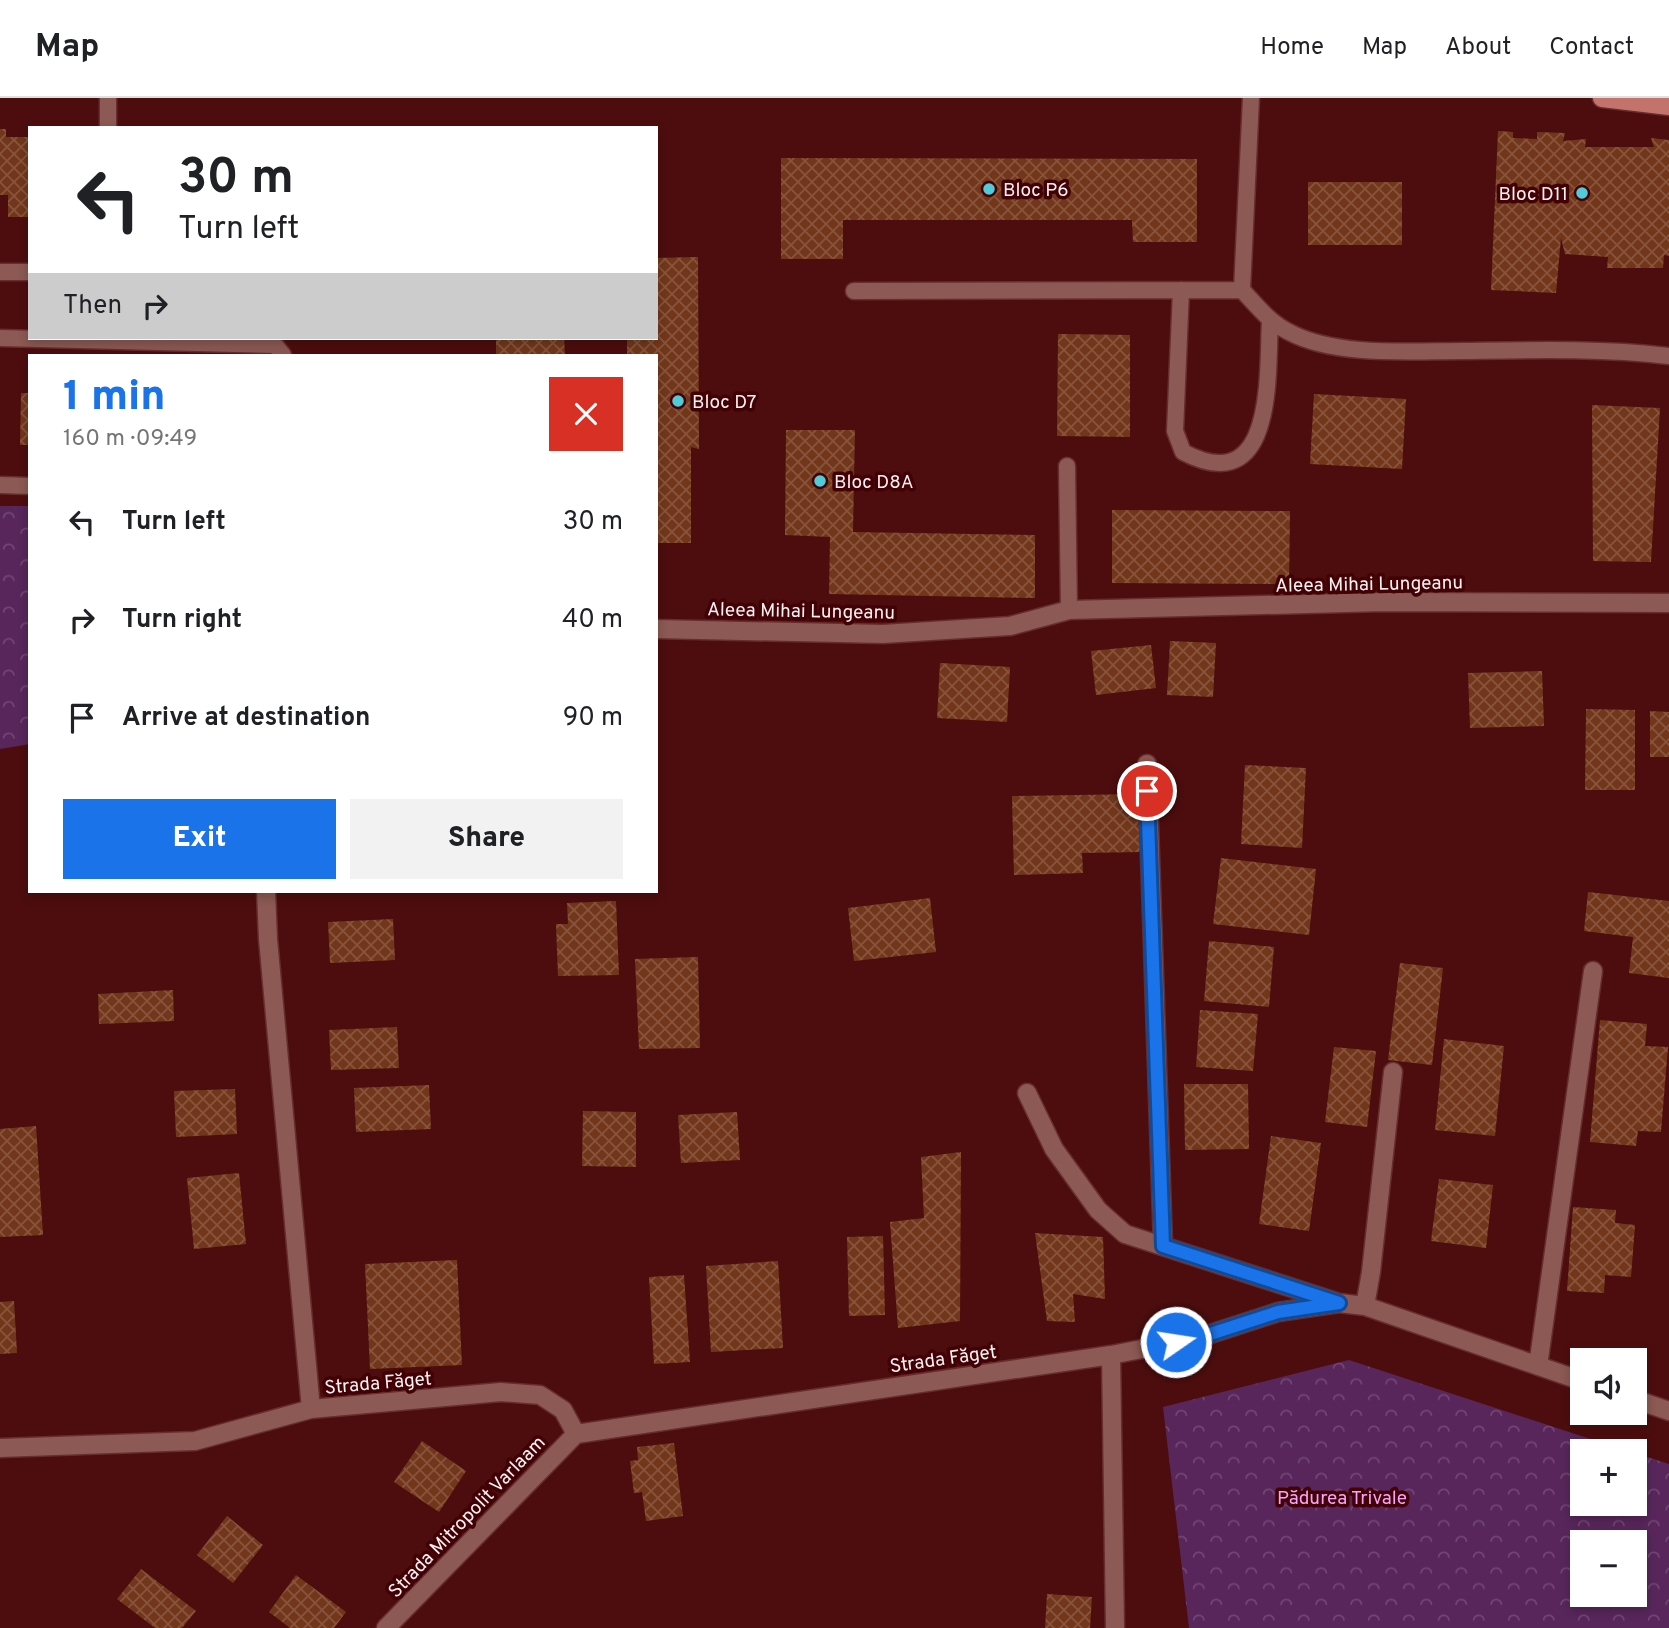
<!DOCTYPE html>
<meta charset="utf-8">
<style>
:root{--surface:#fff;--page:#f2f2f2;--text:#202124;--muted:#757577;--line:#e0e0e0;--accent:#1a73e8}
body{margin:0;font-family:Overpass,sans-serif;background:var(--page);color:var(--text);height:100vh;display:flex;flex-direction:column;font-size:26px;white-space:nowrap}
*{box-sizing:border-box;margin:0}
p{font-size:23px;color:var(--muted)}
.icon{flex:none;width:38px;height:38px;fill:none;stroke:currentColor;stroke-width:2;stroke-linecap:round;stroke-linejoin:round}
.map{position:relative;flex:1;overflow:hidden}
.panel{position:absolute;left:28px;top:256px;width:630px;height:539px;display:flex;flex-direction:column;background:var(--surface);border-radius:0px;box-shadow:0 4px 10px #0003}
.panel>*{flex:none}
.guide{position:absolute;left:28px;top:28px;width:630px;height:214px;border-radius:0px;box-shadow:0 4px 10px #0003;background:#fff;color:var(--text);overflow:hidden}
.buttons{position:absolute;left:1570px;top:1250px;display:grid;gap:14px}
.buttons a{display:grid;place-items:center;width:77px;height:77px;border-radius:0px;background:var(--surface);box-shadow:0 4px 10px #0003;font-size:35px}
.pin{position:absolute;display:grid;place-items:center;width:60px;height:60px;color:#fff;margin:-30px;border:4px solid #fff;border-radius:50%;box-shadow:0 2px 7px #0007}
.me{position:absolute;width:77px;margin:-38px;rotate:77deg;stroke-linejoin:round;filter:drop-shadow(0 0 5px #0008)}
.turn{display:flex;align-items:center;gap:24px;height:147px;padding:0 35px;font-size:32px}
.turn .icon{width:91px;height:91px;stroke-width:2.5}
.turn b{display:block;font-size:49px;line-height:60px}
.then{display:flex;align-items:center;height:66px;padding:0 35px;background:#0003;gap:14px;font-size:26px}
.round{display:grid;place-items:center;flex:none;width:74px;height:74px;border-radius:0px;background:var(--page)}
.head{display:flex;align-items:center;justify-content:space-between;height:119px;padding:0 35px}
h1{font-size:42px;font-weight:800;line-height:52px;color:var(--accent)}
.cta{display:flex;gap:14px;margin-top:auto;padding:14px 35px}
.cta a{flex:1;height:80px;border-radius:0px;background:var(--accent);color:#fff;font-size:28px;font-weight:800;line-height:80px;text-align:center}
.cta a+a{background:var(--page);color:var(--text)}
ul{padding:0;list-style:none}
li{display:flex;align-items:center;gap:21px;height:98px;padding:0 35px}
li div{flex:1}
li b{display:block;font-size:26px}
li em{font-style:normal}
header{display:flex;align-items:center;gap:42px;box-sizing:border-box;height:98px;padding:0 35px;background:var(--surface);border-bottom:2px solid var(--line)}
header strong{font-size:33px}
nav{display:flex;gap:38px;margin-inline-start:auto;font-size:24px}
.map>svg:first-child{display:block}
.forest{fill:url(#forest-crowns);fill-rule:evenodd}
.building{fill:url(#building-cross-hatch)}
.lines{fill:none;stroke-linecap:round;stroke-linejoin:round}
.lane-casing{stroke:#652d2e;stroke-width:19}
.street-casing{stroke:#652d2e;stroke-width:21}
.secondary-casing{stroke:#652d2e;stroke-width:21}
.lane{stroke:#8c5954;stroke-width:16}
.street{stroke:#8c5954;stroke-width:18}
.secondary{stroke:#c4726c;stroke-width:18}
.route-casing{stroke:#114b97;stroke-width:18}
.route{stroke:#1a73e8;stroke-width:12}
.poi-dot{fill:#52cbd8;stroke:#410105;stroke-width:2.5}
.labels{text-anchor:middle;stroke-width:7;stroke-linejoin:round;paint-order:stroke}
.poi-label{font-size:19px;fill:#f9f0f0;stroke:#410105;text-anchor:start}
.street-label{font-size:19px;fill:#f9f0f0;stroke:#410105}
.park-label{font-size:19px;fill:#f5a3f9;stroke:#410105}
</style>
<header>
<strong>Map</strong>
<nav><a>Home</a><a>Map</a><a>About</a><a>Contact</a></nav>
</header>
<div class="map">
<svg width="1669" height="1530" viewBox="0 0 1669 1530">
<defs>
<pattern id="forest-crowns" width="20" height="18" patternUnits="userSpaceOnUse" patternTransform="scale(1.75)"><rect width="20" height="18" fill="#58265b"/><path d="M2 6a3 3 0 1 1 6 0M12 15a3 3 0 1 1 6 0" fill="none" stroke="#714673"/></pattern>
<pattern id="building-cross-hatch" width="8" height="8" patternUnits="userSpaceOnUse" patternTransform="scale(1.75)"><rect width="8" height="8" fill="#72371a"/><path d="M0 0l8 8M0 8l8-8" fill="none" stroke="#87543c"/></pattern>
</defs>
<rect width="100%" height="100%" fill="#4d0d0e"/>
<path class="forest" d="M0,408H30V646L0,651Z
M1349,1262L1627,1353H1582V1405H1634L1635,1355L1669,1366V1530H1189L1163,1309ZM1582,1444H1634V1496H1582Z"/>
<path class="building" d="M0,31H6V39H30V119H8V97H0Z
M1498,33L1513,34V40L1537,41V34L1565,35L1563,43L1586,41L1585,49H1654L1651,40L1669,42V158L1664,157L1663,170H1607L1608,159L1565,156L1561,140L1556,195L1491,192Z
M781,60L1197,61V144H1133L1132,122H843V161H781Z
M1308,84H1402V147H1308Z
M698,159L699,351L691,349V445H656V257H627V240H656V160Z
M1058,236L1130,237V339L1057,338Z
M496,240H564L565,256H496Z
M21,295H30V347H20Z
M1314,296L1406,301L1402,371L1310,366Z
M1592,307L1660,310L1651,464L1593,463Z
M786,332H855L853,434L1035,437V500L829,496L830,439L785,437Z
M1112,412L1290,413L1289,486L1112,485Z
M1170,543L1216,545L1213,599L1167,597Z
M1151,547L1156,590L1096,597L1091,553Z
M940,565L1010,569L1007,624L937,620Z
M1542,573L1544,628L1470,630L1468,575Z
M1586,611L1635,612V692H1585Z
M1650,613L1669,614V659H1650Z
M1245,667L1306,670L1302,750L1241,746Z
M1139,696L1141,754L1082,755L1083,775L1014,777L1012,698Z
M1221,760L1316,771L1309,837L1213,826Z
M1588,794L1669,803V880L1629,875L1633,839L1584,833Z
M930,800L936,854L854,863L848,810Z
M616,803L619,877L558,878L556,826H568L567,805Z
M393,821L395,862L330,865L328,824Z
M1209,843L1274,849L1269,909L1204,903Z
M698,859L700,950L639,951L635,861Z
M1400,865L1443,870L1432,967L1388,962Z
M173,892L174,923L99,926L98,896Z
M1200,912L1258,916L1253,973L1196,969Z
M1600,922L1647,926L1645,948L1668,949L1661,1034L1638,1033L1636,1048L1590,1044Z
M397,929L399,970L331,972L329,932Z
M1444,941L1504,948L1495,1038L1435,1032Z
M1334,949L1376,953L1367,1029L1325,1024Z
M1184,986H1248L1249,1051L1185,1052Z
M429,987L431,1031L356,1034L354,990Z
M235,991L237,1036L176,1039L174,993Z
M583,1013L636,1014V1069L582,1068Z
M737,1014L740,1062L681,1065L678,1017Z
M36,1028L43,1137L0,1139V1031Z
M1271,1038L1321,1045L1309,1133L1259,1126Z
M961,1054L960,1223L898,1230L890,1124L924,1120L921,1059Z
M239,1075L246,1146L194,1151L187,1080Z
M1439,1081L1493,1087L1486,1150L1431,1143Z
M1573,1109L1616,1112L1615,1125L1635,1127L1631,1179L1605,1177L1604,1195L1567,1193Z
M1035,1135L1103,1139L1105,1201L1073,1196L1075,1224L1047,1223Z
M883,1138L885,1217L849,1218L847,1139Z
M457,1162L462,1267L370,1271L365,1166Z
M778,1163L783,1250L711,1254L706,1168Z
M684,1177L690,1264L654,1266L649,1179Z
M14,1203L17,1255L0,1256V1204Z
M422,1343L466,1373L439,1414L394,1384Z
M674,1345L683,1418L646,1423L642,1394L634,1395L630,1363L638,1362L637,1349Z
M227,1418L263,1447L233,1485L197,1457Z
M141,1471L196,1513L182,1530H155L117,1501Z
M296,1477L346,1514L334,1530H290L269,1514Z
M1047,1496L1092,1499L1090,1530H1045Z"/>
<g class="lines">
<g class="lane-casing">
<path id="lane" d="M1251,0L1242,192C1257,208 1269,224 1289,234C1336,259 1410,253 1462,253C1531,252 1600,250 1669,258
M108,30V0
M0,174H30
M1181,192L1175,333L1183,354C1276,403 1267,276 1270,222
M854,193L1242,192
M0,240L275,247L283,257
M1067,368L1069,512
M0,387L30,388"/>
</g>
<g class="street-casing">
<path id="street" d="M656,531L883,536L1010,528L1069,512L1384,504L1669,505
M1147,666L1163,1148
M266,793L268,841L311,1311
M1027,995L1054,1051L1098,1112L1125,1136L1336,1204
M1365,1208L1371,1174L1393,974
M1111,1257L1115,1530
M1538,1268L1593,873
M1634,1301L1669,1313
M576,1336L1111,1257L1198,1240L1278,1214L1339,1205L1365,1208L1582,1283
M0,1350L195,1343L311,1311L501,1294L540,1297L563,1312L576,1336
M386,1530L576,1336"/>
</g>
<g class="secondary-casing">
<path id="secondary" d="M1602,0L1669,8"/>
</g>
<use href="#lane" class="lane"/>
<use href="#street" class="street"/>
<use href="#secondary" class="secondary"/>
</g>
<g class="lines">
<g class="route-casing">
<path id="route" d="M1147,693L1163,1148L1339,1205L1278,1214L1198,1240L1176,1244"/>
</g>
<use href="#route" class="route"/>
</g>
<g class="poi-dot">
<circle cx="989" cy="91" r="7"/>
<circle cx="1582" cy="95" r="7"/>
<circle cx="678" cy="303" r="7"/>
<circle cx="820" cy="383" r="7"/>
</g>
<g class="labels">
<g class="poi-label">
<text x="1003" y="98">Bloc P6</text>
<text x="1568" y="102" text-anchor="end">Bloc D11</text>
<text x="692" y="310">Bloc D7</text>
<text x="834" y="390">Bloc D8A</text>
</g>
<g class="street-label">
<text transform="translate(1369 485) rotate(-1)" y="7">Aleea Mihai Lungeanu</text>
<text transform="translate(801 512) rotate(1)" y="7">Aleea Mihai Lungeanu</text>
<text transform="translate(943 1260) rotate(-8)" y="7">Strada Făget</text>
<text transform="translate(378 1284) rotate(-5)" y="7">Strada Făget</text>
<text transform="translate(466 1418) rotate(-46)" y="7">Strada Mitropolit Varlaam</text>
</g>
<g class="park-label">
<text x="1342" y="1406">Pădurea Trivale</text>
</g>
</g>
</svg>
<div class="buttons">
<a><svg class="icon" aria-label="sound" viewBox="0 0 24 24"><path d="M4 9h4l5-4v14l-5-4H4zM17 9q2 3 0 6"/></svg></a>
<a>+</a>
<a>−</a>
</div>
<div class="pin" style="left:1147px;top:693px;background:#d93025"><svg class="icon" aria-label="arrive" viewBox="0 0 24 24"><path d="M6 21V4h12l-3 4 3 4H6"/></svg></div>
<svg class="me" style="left:1176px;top:1244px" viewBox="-20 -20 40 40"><circle r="17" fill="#1a73e8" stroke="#fff" stroke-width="3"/><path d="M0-11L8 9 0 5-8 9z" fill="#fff"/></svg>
<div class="guide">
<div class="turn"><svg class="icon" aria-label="left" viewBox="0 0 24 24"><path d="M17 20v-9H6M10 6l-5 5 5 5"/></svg><div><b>30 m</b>Turn left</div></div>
<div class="then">Then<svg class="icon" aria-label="right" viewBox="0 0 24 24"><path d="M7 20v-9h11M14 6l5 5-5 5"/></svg></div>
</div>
<section class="panel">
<div class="head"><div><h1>1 min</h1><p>160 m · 09:49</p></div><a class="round" style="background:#d93025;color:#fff"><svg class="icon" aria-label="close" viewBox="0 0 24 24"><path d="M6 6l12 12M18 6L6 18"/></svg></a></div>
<ul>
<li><svg class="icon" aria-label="left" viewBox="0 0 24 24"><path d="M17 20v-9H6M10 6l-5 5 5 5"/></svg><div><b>Turn left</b></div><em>30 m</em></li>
<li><svg class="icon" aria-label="right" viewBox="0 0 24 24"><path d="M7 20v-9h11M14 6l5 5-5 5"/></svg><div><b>Turn right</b></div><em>40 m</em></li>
<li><svg class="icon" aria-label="arrive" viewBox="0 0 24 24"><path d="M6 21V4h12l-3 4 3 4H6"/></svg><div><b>Arrive at destination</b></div><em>90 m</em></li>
</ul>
<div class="cta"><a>Exit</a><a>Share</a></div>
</section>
</div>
